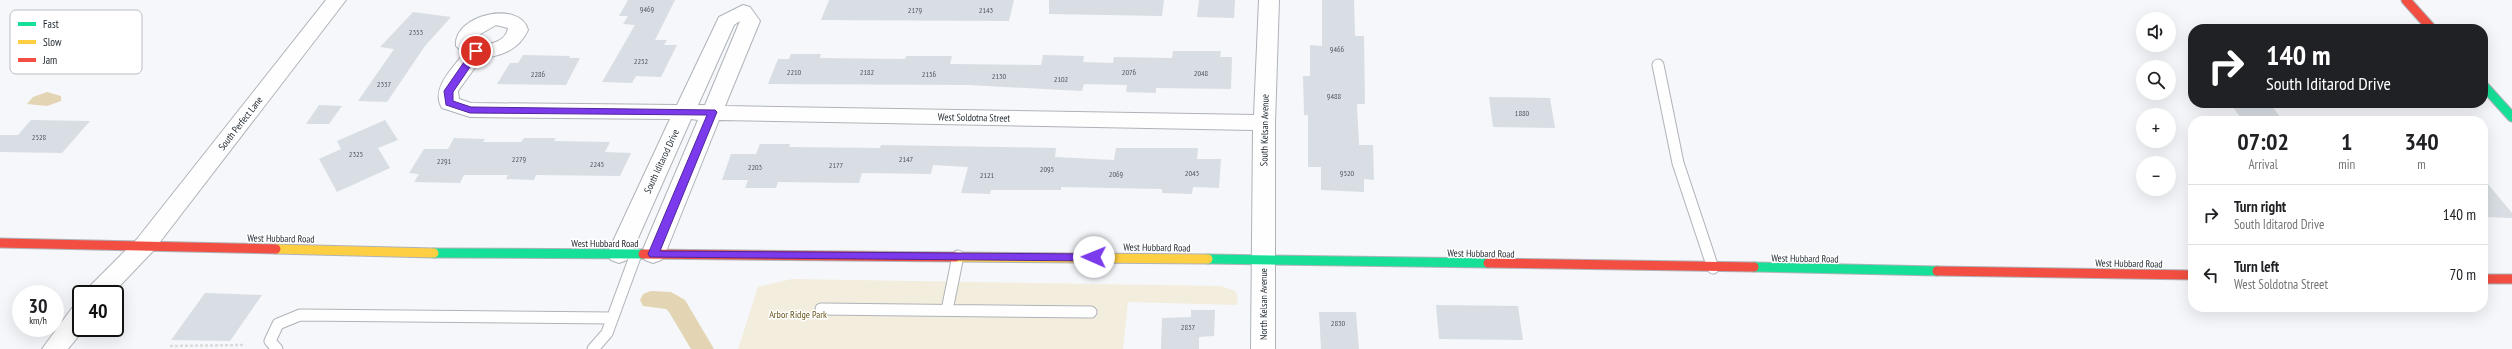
<!DOCTYPE html>
<meta charset="utf-8">
<style>
:root{--surface:#fff;--page:#f6f6f6;--text:#202124;--muted:#757577;--line:#e0e0e0}
body{margin:0;font-family:"PT Sans Narrow",sans-serif;background:var(--page);color:var(--text);height:100vh;display:flex;flex-direction:column;font-size:15px;white-space:nowrap}
*{box-sizing:border-box;margin:0}
p{font-size:13px;color:var(--muted)}
.icon{flex:none;width:22px;height:22px;fill:none;stroke:currentColor;stroke-width:2;stroke-linecap:round;stroke-linejoin:round}
.map{position:relative;flex:1;overflow:hidden}
.sheet{position:absolute;left:2188px;top:116px;width:300px;height:196px;display:flex;flex-direction:column;background:var(--surface);border-radius:16px;box-shadow:0 4px 16px #0002}
.sheet>*{flex:none}
.top-card{position:absolute;left:2188px;top:24px;width:300px;height:84px;border-radius:16px;box-shadow:0 4px 16px #0002;background:#202124;color:#fff;overflow:hidden}
.fabs{position:absolute;left:2136px;top:12px;display:grid;gap:8px}
.fabs a{display:grid;place-items:center;width:40px;height:40px;border-radius:50%;background:var(--surface);box-shadow:0 4px 16px #0002;font-size:20px}
.speed{position:absolute;left:12px;top:285px;display:flex;gap:8px;font-size:20px;font-weight:700;text-align:center}
.speed>*{display:grid;place-content:center;width:52px;height:52px;border-radius:50%;background:var(--surface);box-shadow:0 4px 16px #0002;line-height:1}
.speed small{font-size:10px;font-weight:400}
.speed .limit{border:2px solid #111;border-radius:6px;background:#fff;color:#111}
.pin{position:absolute;display:grid;place-items:center;width:34px;height:34px;color:#fff;margin:-17px;border:2px solid #fff;border-radius:50%;box-shadow:0 1px 4px #0007}
.me{position:absolute;width:44px;margin:-22px;rotate:271deg;stroke-linejoin:round;filter:drop-shadow(0 0 3px #0008)}
.turn{display:flex;align-items:center;gap:14px;height:84px;padding:0 12px;font-size:18px}
.turn .icon{width:52px;height:52px;stroke-width:2.5}
.turn b{display:block;font-size:28px;line-height:34px}
.eta{display:flex;justify-content:space-evenly;align-items:center;height:68px;text-align:center}
.eta b{font-size:24px;font-weight:700;line-height:28px}
ul{padding:0;list-style:none}
li{display:flex;align-items:center;gap:12px;height:60px;padding:0 12px;border-top:1px solid var(--line)}
li div{flex:1}
li b{display:block;font-size:15px}
li em{font-style:normal}
.map>svg:first-child{display:block}
.green{fill:#f3eddd}
.water{fill:#e3d5b3}
.lines{fill:none;stroke-linecap:round;stroke-linejoin:round}
.canal{fill:#e3d5b3;fill-rule:evenodd}
.building{fill:#d9dee4}
.lane-casing{stroke:#afb3b9;stroke-width:13}
.street-casing{stroke:#afb3b9;stroke-width:2}
.fast-casing{stroke:#afb3b9;stroke-width:11}
.slow-casing{stroke:#afb3b9;stroke-width:11}
.jam-casing{stroke:#afb3b9;stroke-width:11}
.path{stroke:#dbdbdc;stroke-width:2.5;stroke-dasharray:3 2;stroke-linecap:butt}
.lane{stroke:#fefefe;stroke-width:11}
.street{fill:#fefefe;fill-rule:evenodd}
.fast{stroke:#16e098;stroke-width:9}
.slow{stroke:#ffcf43;stroke-width:9}
.jam{stroke:#f24e42;stroke-width:9}
.route{fill:#7c3aed;stroke:#51269a}
.labels{text-anchor:middle;stroke-width:3;stroke-linejoin:round;paint-order:stroke}
.number-label{font-size:8px;fill:#4e565e}
.street-label{font-size:10px;fill:#1d262e;stroke:#fff}
.park-label{font-size:10px;fill:#69541a;stroke:#fff}
.key{fill:#fff;stroke:#bbbec0;stroke-width:1}
.key-label{font-size:11px;fill:#1d262e}
</style>
<div class="map">
<svg width="2512" height="349" viewBox="0 0 2512 349">
<rect width="100%" height="100%" fill="#f5f7fa"/>
<path class="green" d="M792,279L1221,286L1235,291L1238,297L1237,305L1128,302L1123,349H738L758,287Z"/>
<path class="water" d="M47,92L61,96V101L47,106L27,104L33,97Z"/>
<g class="lines">
<path class="canal" d="M651,291L671,292L685,300L714,349H691L669,312L666,309L643,306L640,300L643,294Z"/>
</g>
<path class="building" d="M628,0H675L655,40H667L664,45H677L661,77L636,76L632,83L602,82L635,25L623,24L628,16H619Z
M829,0H1014L1009,21L821,20Z
M1049,0H1164L1162,16L1049,14Z
M1199,0H1235L1234,18L1197,17Z
M1322,0H1354L1355,36H1364L1365,104H1357L1359,145H1373L1374,180L1364,179V192L1321,190V167H1308V115H1304L1303,76H1310V45L1322,46Z
M413,12L451,17L425,46L387,102L358,101L394,49L380,47Z
M1173,51H1221L1220,57H1232L1231,89L1156,88V93L1126,92L1127,85L1084,84L1082,91L968,85L768,84L778,59H789L791,54H821L820,58L905,59L906,56H952L950,64L1041,65L1043,55L1084,56L1083,62L1113,63L1114,57L1172,58Z
M523,55L570,56L569,58H580L566,85L497,84L510,63H518Z
M1489,97L1550,98L1555,128L1493,127Z
M2230,103H2270L2283,121H2243Z
M319,105L342,106L329,124H306Z
M31,120L90,121L62,153L0,152V135H18Z
M385,120L398,140L378,148L390,168L337,192L319,159L341,149L337,141Z
M454,138L485,139L483,142H521L524,138H556L554,141L610,142L605,152L631,153L620,176L536,175L534,180L506,179L508,175H464L460,183L414,182L419,174L409,173L424,149H448Z
M760,144H790L789,147L880,148L881,145L1056,148L1055,157L1114,160L1116,148H1198L1197,159H1221L1219,188L1193,187L1192,194L1162,193V189L1061,187V190H991L990,194L961,193L968,167L933,165L931,174L862,173L859,183L778,182L776,188H745L748,180H722L731,154H756Z
M2483,178L2512,213V218L2483,217Z
M205,293L262,295L230,341L171,340Z
M1436,305L1518,306L1523,340L1439,339Z
M1191,310H1215L1214,336L1199,337V349H1161L1162,318L1191,317Z
M1319,312H1356L1359,349H1321Z"/>
<g class="lines">
<g class="lane-casing">
<path id="lane" d="M1658,65L1678,163L1713,268
M821,309L1091,312
M947,310L958,256
M277,349L270,341L278,324L300,315L612,318
M593,349L607,333L636,254"/>
</g>
<g class="street-casing">
<path id="street" d="M326,0H346L153,251L112,294H85L89,287L137,239Z
M1259,0H1279L1275,123V349H1251L1253,130L719,120L665,254L661,260L653,263L645,260L641,254L698,120L691,119L631,254L627,260L619,263L611,260L607,254L670,119L470,117L442,108C430,89 453,68 464,53L456,46C453,14 521,0 528,30C519,49 503,56 482,58L458,91L459,99L471,103L677,105L719,17L743,5L750,7L760,21L725,106L1254,115ZM740,21L705,105H698L734,25ZM496,25L508,28C507,41 486,48 476,43L477,36Z
M81,305V328H85L68,349H42L72,308Z"/>
</g>
<g class="fast-casing">
<path id="fast" d="M2483,85L2512,117
M434,253L643,254
M1208,259L1488,263
M1754,267L1937,271"/>
</g>
<g class="slow-casing">
<path id="slow" d="M276,249L434,253
M955,257L1208,259"/>
</g>
<g class="jam-casing">
<path id="jam" d="M2406,0L2432,29
M0,243L276,249
M643,254L955,257
M1488,263L1754,267
M1937,271L2193,275
M2483,279H2512"/>
</g>
<path class="path" d="M170,346L244,345"/>
<use href="#lane" class="lane"/>
<use href="#street" class="street"/>
<use href="#fast" class="fast"/>
<use href="#slow" class="slow"/>
<use href="#jam" class="jam"/>
</g>
<path class="route" d="M473,49L481,51L453,92V101L471,107L715,110L717,112L660,251L1094,254L1098,257L1094,261L650,257L648,254L707,115L470,113L446,105L444,91Z"/>
<g class="labels">
<g class="number-label">
<text x="647" y="12">9469</text>
<text x="915" y="13">2179</text>
<text x="986" y="13">2143</text>
<text x="416" y="35">2353</text>
<text x="1337" y="52">9466</text>
<text x="641" y="64">2252</text>
<text x="794" y="75">2210</text>
<text x="867" y="75">2182</text>
<text x="1129" y="75">2076</text>
<text x="1201" y="76">2048</text>
<text x="538" y="77">2286</text>
<text x="929" y="77">2156</text>
<text x="999" y="79">2130</text>
<text x="1061" y="82">2102</text>
<text x="384" y="87">2337</text>
<text x="1334" y="99">9488</text>
<text x="1522" y="116">1880</text>
<text x="39" y="140">2528</text>
<text x="356" y="157">2325</text>
<text x="519" y="162">2279</text>
<text x="906" y="162">2147</text>
<text x="444" y="164">2291</text>
<text x="597" y="167">2245</text>
<text x="836" y="168">2177</text>
<text x="755" y="170">2203</text>
<text x="1047" y="172">2095</text>
<text x="1192" y="176">2043</text>
<text x="1347" y="176">9520</text>
<text x="1116" y="177">2069</text>
<text x="987" y="178">2121</text>
<text x="1338" y="326">2830</text>
<text x="1188" y="330">2837</text>
</g>
<g class="street-label">
<text transform="translate(974 117) rotate(1)" y="4">West Soldotna Street</text>
<text transform="translate(240 123) rotate(-52)" y="4">South Perfect Lane</text>
<text transform="translate(1264 130) rotate(-89)" y="4">South Kelsan Avenue</text>
<text transform="translate(661 161) rotate(-65)" y="4">South Iditarod Drive</text>
<text transform="translate(281 238) rotate(1)" y="4">West Hubbard Road</text>
<text x="605" y="247">West Hubbard Road</text>
<text transform="translate(1157 247) rotate(1)" y="4">West Hubbard Road</text>
<text transform="translate(1481 253) rotate(1)" y="4">West Hubbard Road</text>
<text transform="translate(1805 258) rotate(1)" y="4">West Hubbard Road</text>
<text transform="translate(2129 263) rotate(1)" y="4">West Hubbard Road</text>
<text transform="translate(1263 304) rotate(-90)" y="4">North Kelsan Avenue</text>
</g>
<g class="park-label">
<text x="798" y="318">Arbor Ridge Park</text>
</g>
</g>
<rect x="10" y="10" width="132" height="64" rx="6" class="key"/>
<rect x="18" y="22" width="18" height="4" fill="#16e098"/>
<rect x="18" y="40" width="18" height="4" fill="#ffcf43"/>
<rect x="18" y="58" width="18" height="4" fill="#f24e42"/>
<g class="key-label">
<text x="43" y="28">Fast</text>
<text x="43" y="46">Slow</text>
<text x="43" y="64">Jam</text>
</g>
</svg>
<div class="fabs">
<a><svg class="icon" aria-label="sound" viewBox="0 0 24 24"><path d="M4 9h4l5-4v14l-5-4H4zM17 9q2 3 0 6"/></svg></a>
<a><svg class="icon" aria-label="search" viewBox="0 0 24 24"><circle cx="10" cy="10" r="6"/><path d="M15 15l6 6"/></svg></a>
<a>+</a>
<a>−</a>
</div>
<div class="speed"><div>30<small>km/h</small></div><div class="limit">40</div></div>
<div class="pin" style="left:476px;top:51px;background:#d93025"><svg class="icon" aria-label="arrive" viewBox="0 0 24 24"><path d="M6 21V4h12l-3 4 3 4H6"/></svg></div>
<svg class="me" style="left:1094px;top:257px" viewBox="-20 -20 40 40"><circle r="19" fill="#fff"/><path d="M0-13L10 11 0 6-10 11z" fill="#7c3aed"/></svg>
<div class="top-card">
<div class="turn"><svg class="icon" aria-label="right" viewBox="0 0 24 24"><path d="M7 20v-9h11M14 6l5 5-5 5"/></svg><div><b>140 m</b>South Iditarod Drive</div></div>
</div>
<section class="sheet">
<div class="eta">
<div><b>07:02</b><p>Arrival</p></div>
<div><b>1</b><p>min</p></div>
<div><b>340</b><p>m</p></div>
</div>
<ul>
<li><svg class="icon" aria-label="right" viewBox="0 0 24 24"><path d="M7 20v-9h11M14 6l5 5-5 5"/></svg><div><b>Turn right</b><p>South Iditarod Drive</p></div><em>140 m</em></li>
<li><svg class="icon" aria-label="left" viewBox="0 0 24 24"><path d="M17 20v-9H6M10 6l-5 5 5 5"/></svg><div><b>Turn left</b><p>West Soldotna Street</p></div><em>70 m</em></li>
</ul>
</section>
</div>
